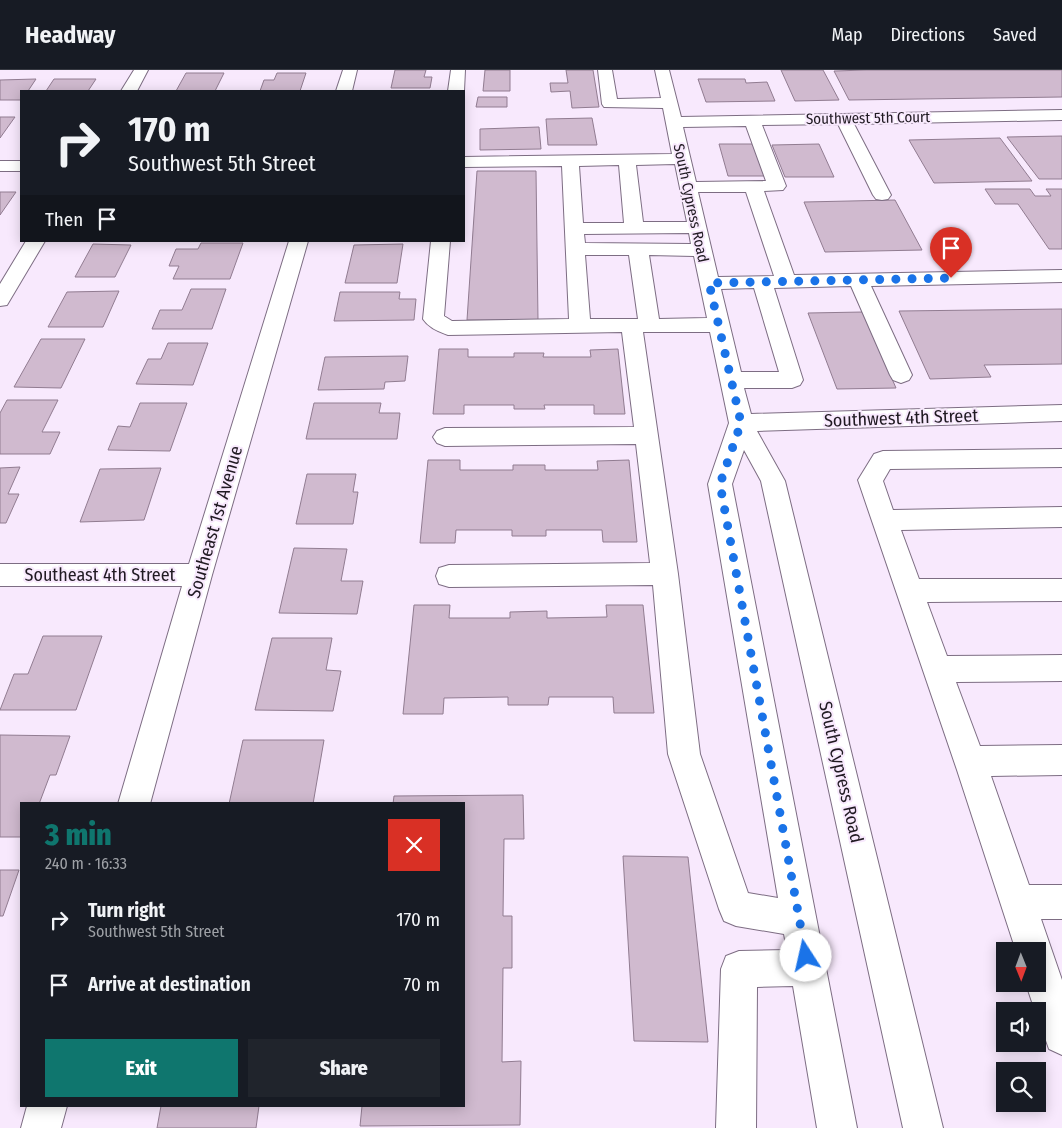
<!DOCTYPE html>
<meta charset="utf-8">
<style>
:root{--surface:#171b24;--page:#20242c;--text:#f1f3f6;--muted:#9ea1a6;--line:#363941;--accent:#0f766e}
body{margin:0;font-family:"Fira Sans Condensed",sans-serif;background:var(--page);color:var(--text);height:100vh;display:flex;flex-direction:column;font-size:19px;white-space:nowrap}
*{box-sizing:border-box;margin:0}
p{font-size:16px;color:var(--muted)}
.icon{flex:none;width:28px;height:28px;fill:none;stroke:currentColor;stroke-width:2;stroke-linecap:round;stroke-linejoin:round}
.map{position:relative;flex:1;overflow:hidden}
.side{position:absolute;left:20px;top:732px;width:445px;height:305px;display:flex;flex-direction:column;background:var(--surface);border-radius:0px;box-shadow:0 2px 12px #0003}
.side>*{flex:none}
.banner{position:absolute;left:20px;top:20px;width:445px;height:152px;border-radius:0px;box-shadow:0 2px 12px #0003;background:#171b24;color:var(--text);overflow:hidden}
.needle{width:32px;rotate:179deg}
.tools{position:absolute;left:996px;top:872px;display:grid;gap:10px}
.tools a{display:grid;place-items:center;width:50px;height:50px;border-radius:0px;background:var(--surface);box-shadow:0 2px 12px #0003;font-size:25px}
.pin{position:absolute;display:grid;place-items:center;width:42px;height:42px;color:#fff;margin:-51px -21px;border-radius:50% 50% 50% 0;rotate:-45deg;box-shadow:0 0 5px #0007}
.pin .icon{rotate:45deg}
.me{position:absolute;width:55px;margin:-28px;rotate:350deg;stroke-linejoin:round;filter:drop-shadow(0 0 4px #0008)}
.turn{display:flex;align-items:center;gap:18px;height:105px;padding:0 25px;font-size:22px}
.turn .icon{width:65px;height:65px;stroke-width:2.5}
.turn b{display:block;font-size:35px;line-height:42px}
.then{display:flex;align-items:center;height:48px;padding:0 25px;background:#0003;gap:10px;font-size:19px}
.round{display:grid;place-items:center;flex:none;width:52px;height:52px;border-radius:0px;background:var(--page)}
.head{display:flex;align-items:center;justify-content:space-between;height:85px;padding:0 25px}
h1{font-size:30px;font-weight:800;line-height:38px;color:var(--accent)}
.button{display:flex;gap:10px;margin-top:auto;padding:10px 25px}
.button a{flex:1;height:58px;border-radius:0px;background:var(--accent);color:#fff;font-size:20px;font-weight:800;line-height:58px;text-align:center}
.button a+a{background:var(--page);color:var(--text)}
ul{padding:0;list-style:none}
li{display:flex;align-items:center;gap:15px;height:65px;padding:0 25px}
li div{flex:1}
li b{display:block;font-size:19px}
li em{font-style:normal}
header{display:flex;align-items:center;gap:30px;box-sizing:border-box;height:70px;padding:0 25px;background:var(--surface);border-bottom:1px solid var(--line)}
header strong{font-size:24px}
nav{display:flex;gap:28px;margin-inline-start:auto;font-size:18px}
.map>svg:first-child{display:block}
.building{fill:#d0bacf;stroke:#917c91}
.lines{fill:none;stroke-linecap:round;stroke-linejoin:round}
.minor-casing{stroke:#7d6d83;stroke-width:2}
.minor{fill:#fff;fill-rule:evenodd}
.route{stroke:#1a73e8;stroke-width:9;stroke-dasharray:0 16.2}
.labels{text-anchor:middle;stroke-width:4;stroke-linejoin:round;paint-order:stroke}
.far-street-label{font-size:15px;fill:#201a22;stroke:#f8e9fd}
.street-label{font-size:18px;fill:#201a22;stroke:#f8e9fd}
</style>
<header>
<strong>Headway</strong>
<nav><a>Map</a><a>Directions</a><a>Saved</a></nav>
</header>
<div class="map">
<svg width="1062" height="1058" viewBox="0 0 1062 1058">
<rect width="100%" height="100%" fill="#f8e9fd"/>
<path class="building" d="M395,0H426L424,7H432L430,18H391Z
M485,0H510V21H483Z
M566,0H593L599,37L572,38L570,21L551,22L550,13H568Z
M781,0H823L839,30L795,31Z
M866,0H1062V27L849,30L834,1Z
M186,3H224L215,21H176Z
M277,3H306L300,21H260L264,10H274Z
M36,9L28,21H21V30H0V10Z
M54,9H96L88,21H46Z
M698,9H745L746,13L767,12L775,31L706,32Z
M478,27H507V37H476Z
M0,47H15L0,68Z
M592,48L597,75H548L546,49Z
M539,57L541,79L480,80V59Z
M1062,66V109H1039L1007,67Z
M1000,68L1032,111L934,113L909,70Z
M719,74H756L767,106H728Z
M819,74L834,107H785L772,75Z
M477,101H536L538,250H467Z
M985,119H1030L1035,126H1051L1046,119H1062V179H1049L1018,134H995Z
M0,122H16L0,145Z
M895,130L922,180L825,182L804,132Z
M201,173H243L230,209H173L179,196H169L176,179H198Z
M93,174L131,175L115,207H75Z
M403,174L397,213H345L354,175Z
M191,219H226L212,259H152L160,240H182Z
M119,221L103,257H48L67,222Z
M340,222H400L399,229H416L414,250L334,251Z
M1062,239V294L984,295L991,307L930,309L899,241Z
M863,242L896,318L837,319L808,243Z
M41,269H85L61,318L14,317Z
M168,273H208L193,315L136,314L148,289H161Z
M439,279H468V287H514V283H544L543,287H591L590,280L618,279L625,344H594V335H544L545,339H514V335H464V344H433Z
M408,286L405,311L385,312L384,319L318,320L325,287Z
M7,330H58L42,362H60L50,384H0V343Z
M140,333H187L170,381L108,380L118,356L130,357Z
M314,333H381L379,343H400L397,369H306Z
M428,390H460V400H513V395H545V400H598L597,391L629,390L637,472H603L602,460H546V466H512V460H456L455,473H420Z
M20,397L8,424H19L6,453H0V398Z
M161,398L144,450L80,452L100,399Z
M307,404H356L353,422H358L353,454H296Z
M294,478L347,479L341,511H363L357,544L279,543Z
M414,535H450L449,548H510V542L547,541V548L607,547L606,535H643L654,643H614L613,627H549L548,635H508V627L444,628L443,644H403Z
M43,566H102L76,640H0L14,604H28Z
M272,568H332L326,600L341,601L333,641L255,640Z
M0,665L70,666L56,705H50L39,734H21V767H0Z
M243,670H324L313,734H229Z
M523,725L524,769H504L503,846H512V898H503L502,992L521,991L520,1055L360,1056L362,1036H464V734H393L394,726Z
M623,786L688,787L708,972L634,971Z
M0,800H19L3,846H0Z
M161,1036H259L256,1058H157Z"/>
<g class="lines">
<g class="minor-casing">
<path id="minor" d="M134,0H148L137,21H121Z
M343,0H357L352,21H336Z
M451,0H465L464,21H448Z
M598,0H612L617,29L661,28L655,0H669L681,47L1062,40V50L854,54L891,125L888,129L882,130L876,129L873,125L838,54L762,55L786,116L783,120L764,121L794,205L1062,200V212L871,216L912,305L909,310L901,313L893,310L890,305L851,216L774,218L803,310L800,315L792,318H744L751,344L1062,335V351L757,361L785,411L943,1058H903L761,411L744,380L732,414L857,1058H817L793,916L757,917L756,1058H716L721,899L726,886L739,881L787,880L784,864L736,856L724,851L719,839L668,684L653,515L449,517L439,514L436,506L439,498L449,495L650,493L636,374L445,376L437,373L433,367L437,361L445,358L634,357L622,262L448,265C439,262 428,257 423,249L431,171H450L444,246L452,251L569,249L562,96L464,97V87L672,84L663,38L604,37L602,34ZM746,56L766,111L696,112L683,57ZM675,94L687,152H643L636,95ZM619,95L624,153H583L579,96ZM698,122H746L774,206L718,207ZM689,163L691,174L585,173L584,164ZM585,185H629L638,249H590ZM649,185L694,186L707,248L659,249ZM754,218L779,302H741L721,219ZM643,262H710L729,353L708,414L778,828L748,823L700,684L678,504Z
M0,91H21V101H0Z
M26,171H45L7,235L0,236V214Z
M289,171H308L212,505L150,734H118L182,516H0V494H189Z
M1062,379V397L890,399L883,411L893,440L1062,437V457L901,460L919,509H1062V531L927,532L947,586L1062,585V611L956,612L980,676L1062,675V705L991,706L1029,815H1062V849H1041L1062,910V985L1049,979L1038,948V941H1035L1026,914H1038V881H1016L957,700L858,410L874,384L883,381Z
M27,1036H67L61,1058H21Z"/>
</g>
<use href="#minor" class="minor"/>
</g>
<g class="lines">
<path class="route" d="M806,886L720,414L741,353L709,213L951,208"/>
</g>
<g class="labels">
<g class="far-street-label">
<text transform="translate(868 48) rotate(-1)" y="5">Southwest 5th Court</text>
<text transform="translate(691 133) rotate(78)" y="5">South Cypress Road</text>
</g>
<g class="street-label">
<text transform="translate(901 348) rotate(-2)" y="6">Southwest 4th Street</text>
<text transform="translate(215 452) rotate(-74)" y="6">Southeast 1st Avenue</text>
<text x="100" y="511">Southeast 4th Street</text>
<text transform="translate(841 702) rotate(77)" y="6">South Cypress Road</text>
</g>
</g>
</svg>
<div class="tools">
<a><svg class="needle" viewBox="-14 -14 28 28"><path d="M0-13l5 13h-10z" fill="#e53935"/><path d="M0 13l5-13h-10z" fill="#9ea1a6"/></svg></a>
<a><svg class="icon" aria-label="sound" viewBox="0 0 24 24"><path d="M4 9h4l5-4v14l-5-4H4zM17 9q2 3 0 6"/></svg></a>
<a><svg class="icon" aria-label="search" viewBox="0 0 24 24"><circle cx="10" cy="10" r="6"/><path d="M15 15l6 6"/></svg></a>
</div>
<div class="pin" style="left:951px;top:208px;background:#d93025"><svg class="icon" aria-label="arrive" viewBox="0 0 24 24"><path d="M6 21V4h12l-3 4 3 4H6"/></svg></div>
<svg class="me" style="left:806px;top:886px" viewBox="-20 -20 40 40"><circle r="19" fill="#fff"/><path d="M0-13L10 11 0 6-10 11z" fill="#1a73e8"/></svg>
<div class="banner">
<div class="turn"><svg class="icon" aria-label="right" viewBox="0 0 24 24"><path d="M7 20v-9h11M14 6l5 5-5 5"/></svg><div><b>170 m</b>Southwest 5th Street</div></div>
<div class="then">Then<svg class="icon" aria-label="arrive" viewBox="0 0 24 24"><path d="M6 21V4h12l-3 4 3 4H6"/></svg></div>
</div>
<section class="side">
<div class="head"><div><h1>3 min</h1><p>240 m · 16:33</p></div><a class="round" style="background:#d93025;color:#fff"><svg class="icon" aria-label="close" viewBox="0 0 24 24"><path d="M6 6l12 12M18 6L6 18"/></svg></a></div>
<ul>
<li><svg class="icon" aria-label="right" viewBox="0 0 24 24"><path d="M7 20v-9h11M14 6l5 5-5 5"/></svg><div><b>Turn right</b><p>Southwest 5th Street</p></div><em>170 m</em></li>
<li><svg class="icon" aria-label="arrive" viewBox="0 0 24 24"><path d="M6 21V4h12l-3 4 3 4H6"/></svg><div><b>Arrive at destination</b></div><em>70 m</em></li>
</ul>
<div class="button"><a>Exit</a><a>Share</a></div>
</section>
</div>
